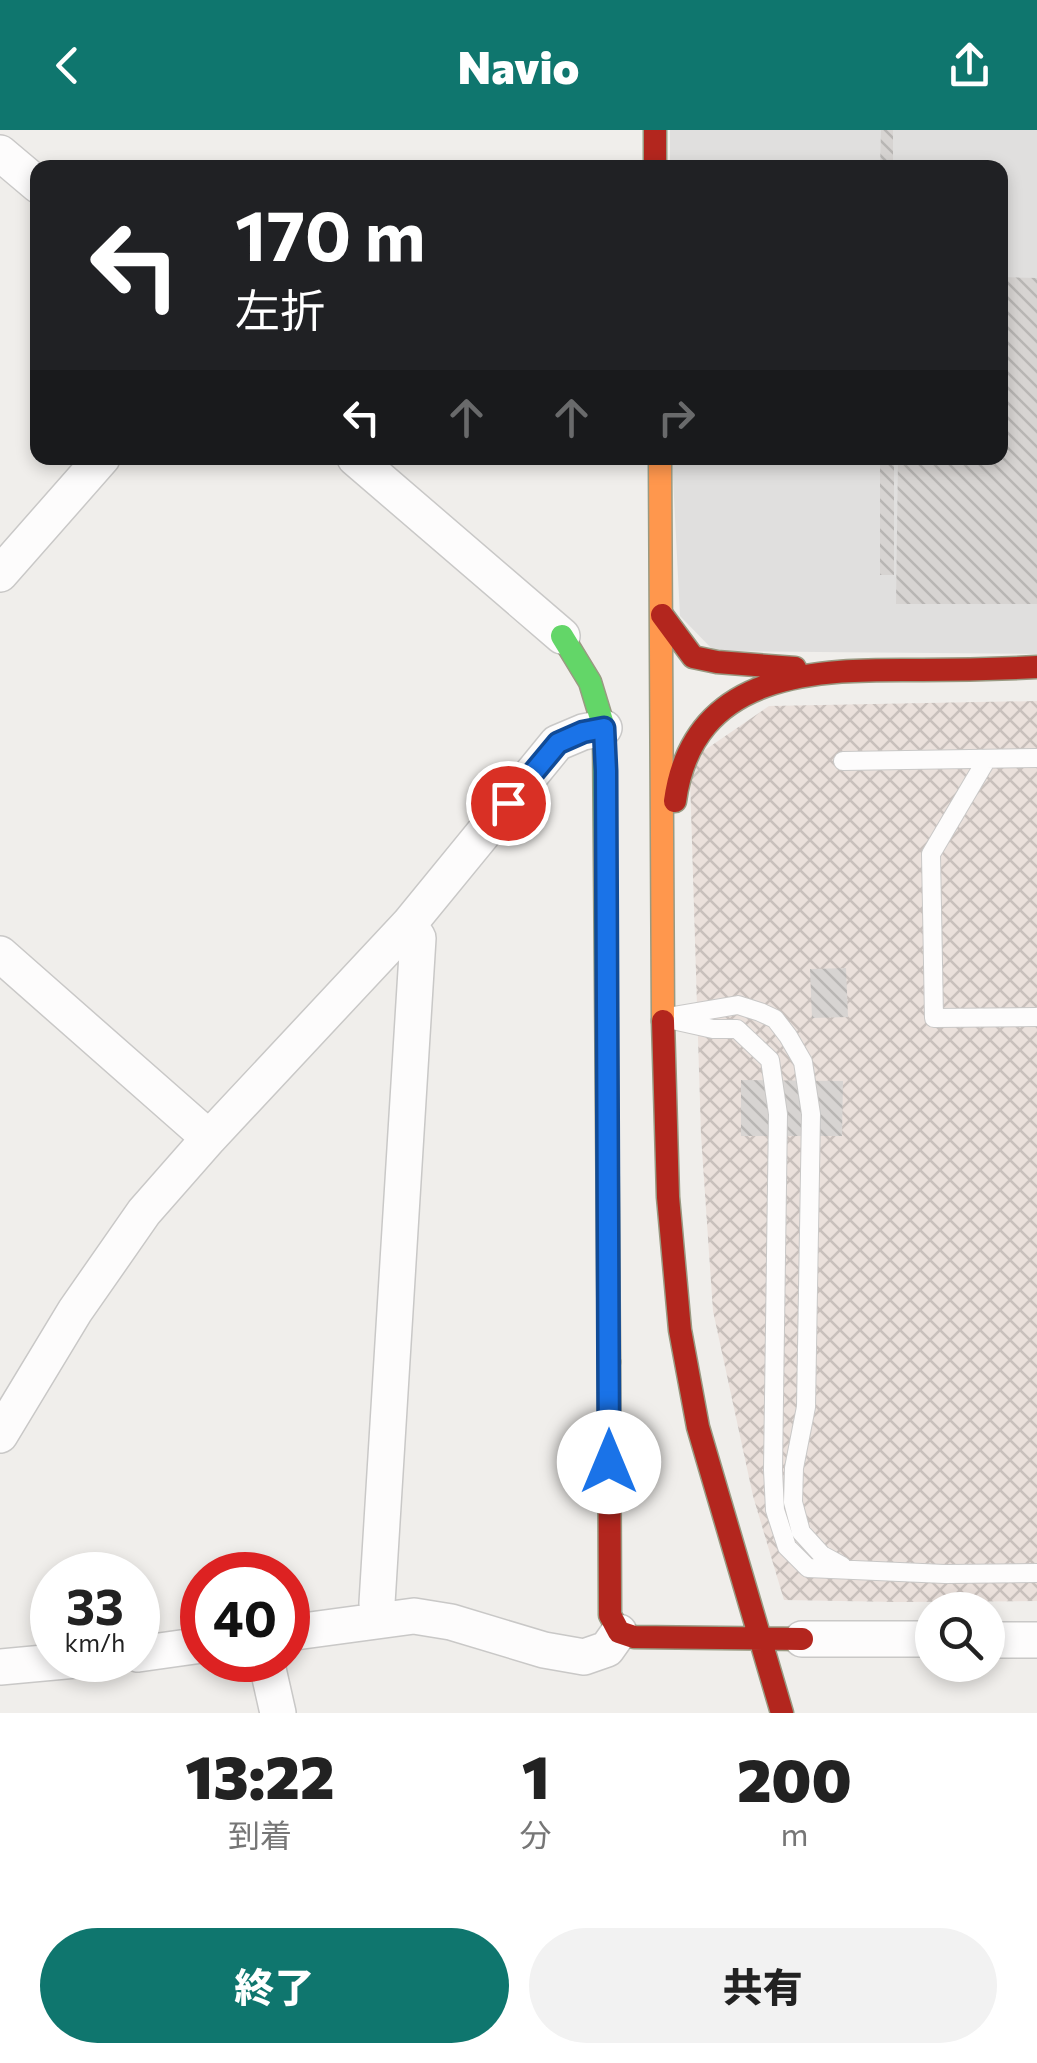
<!DOCTYPE html>
<html lang="ja">
<meta charset="utf-8">
<style>
:root{--surface:#fff;--page:#f2f2f2;--text:#222;--muted:#767676;--accent:#0f766e}
body{margin:0;font-family:Commissioner,"Noto Sans JP",sans-serif;background:var(--page);color:var(--text);height:100vh;display:flex;flex-direction:column;font-size:38px;white-space:nowrap}
*{box-sizing:border-box;margin:0}
p{font-size:32px;color:var(--muted)}
.icon{flex:none;width:55px;height:55px;fill:none;stroke:currentColor;stroke-width:2;stroke-linecap:round;stroke-linejoin:round}
.map{position:relative;height:1583px;overflow:hidden}
.panel{display:flex;flex-direction:column;background:var(--surface);flex:1}
.panel>*{flex:none}
.guide{position:absolute;left:30px;top:30px;width:978px;height:305px;border-radius:20px;box-shadow:0 5px 15px #0003;background:#202124;color:#fff;overflow:hidden}
.fabs{position:absolute;left:915px;top:1462px;display:grid;gap:20px}
.fabs a{display:grid;place-items:center;width:90px;height:90px;border-radius:50%;background:var(--surface);box-shadow:0 5px 15px #0003;font-size:50px}
.speed{position:absolute;left:30px;top:1422px;display:flex;gap:20px;font-size:50px;font-weight:700;text-align:center}
.speed>*{display:grid;place-content:center;width:130px;height:130px;border-radius:50%;background:var(--surface);box-shadow:0 5px 15px #0003;line-height:1}
.speed small{font-size:25px;font-weight:400}
.speed .limit{border:15px solid #d22;background:#fff;color:#111}
.pin{position:absolute;display:grid;place-items:center;width:85px;height:85px;color:#fff;margin:-42px;border:5px solid #fff;border-radius:50%;box-shadow:0 2px 10px #0007}
.me{position:absolute;width:110px;margin:-55px;rotate:0deg;stroke-linejoin:round;filter:drop-shadow(0 0 8px #0008)}
.turn{display:flex;align-items:center;gap:35px;height:210px;padding:0 40px;font-size:45px}
.turn .icon{width:130px;height:130px;stroke-width:2.5}
.turn b{display:block;font-size:70px;line-height:85px}
.lanes{display:flex;align-items:center;height:95px;padding:0 40px;background:#0003;justify-content:center;gap:50px;direction:ltr}
.lanes .off{opacity:.35}
.eta{display:flex;justify-content:space-evenly;align-items:center;height:170px;text-align:center}
.eta b{font-size:60px;font-weight:800;line-height:70px}
.primary-button{display:flex;gap:20px;margin-top:auto;padding:20px 40px}
.primary-button a{flex:1;height:115px;border-radius:60px;background:var(--accent);color:#fff;font-size:40px;font-weight:800;line-height:115px;text-align:center}
.primary-button a+a{background:var(--page);color:var(--text)}
header{display:flex;justify-content:space-between;align-items:center;height:130px;padding:0 40px;background:var(--accent);color:#fff;font-size:45px;font-weight:800}
.map>svg:first-child{display:block}
.military{fill:url(#military-cross-hatch)}
.parking{fill:#e0dfde}
.building{fill:url(#building-back-hatch)}
.lines{fill:none;stroke-linecap:round;stroke-linejoin:round}
.lane-casing{stroke:#c9c8c7;stroke-width:20}
.street-casing{stroke:#c9c8c7;stroke-width:38}
.fast-casing{stroke:#999a82;stroke-width:25}
.slow-casing{stroke:#999a82;stroke-width:25}
.jam-casing{stroke:#999a82;stroke-width:25}
.lane{stroke:#fdfcfc;stroke-width:18}
.street{stroke:#fdfcfc;stroke-width:35}
.fast{stroke:#63d668;stroke-width:22}
.slow{stroke:#ff974d;stroke-width:22}
.jam{stroke:#b3261e;stroke-width:22}
.route-casing{stroke:#114b97;stroke-width:25}
.route{stroke:#1a73e8;stroke-width:18}
</style>
<header><svg class="icon" aria-label="back" viewBox="0 0 24 24"><path d="M15 5l-7 7 7 7"/></svg>Navio<svg class="icon" aria-label="share" viewBox="0 0 24 24"><path d="M12 15V3M7 8l5-5 5 5M5 13v7h14v-7"/></svg></header>
<div class="map">
<svg width="1037" height="1583" viewBox="0 0 1037 1583">
<defs>
<pattern id="military-cross-hatch" width="8" height="8" patternUnits="userSpaceOnUse" patternTransform="scale(2.5)"><rect width="8" height="8" fill="#eae0db"/><path d="M0 0l8 8M0 8l8-8" fill="none" stroke="#c8c0bc"/></pattern>
<pattern id="building-back-hatch" width="6" height="6" patternUnits="userSpaceOnUse" patternTransform="scale(2.5)"><rect width="6" height="6" fill="#d7d4d2"/><path d="M-1 5l2 2M0 0l6 6M5-1l2 2" fill="none" stroke="#b8b6b4"/></pattern>
</defs>
<rect width="100%" height="100%" fill="#f0eeeb"/>
<path class="military" d="M1037,571V1471L897,1472L784,1470L753,1366L713,1181L701,1005L690,648L702,622L769,576Z"/>
<path class="parking" d="M670,0H1037V524L714,521L680,486L672,328H1000V38L670,37Z"/>
<path class="building" d="M881,0H893V38H880Z
M1000,147L1037,148V474H896L898,328H1000Z
M880,328H894V445H880Z
M846,838L848,887L812,888L810,839Z
M741,950L843,951L842,1006H741Z"/>
<g class="lines">
<g class="lane-casing">
<path id="lane" d="M987,629L931,724L934,888L1037,887
M843,631L1037,628
M673,886L738,875L760,882L775,889L788,906L803,932L811,984L806,1277L794,1338L793,1372L801,1402L822,1425L842,1436
M668,889L713,899H737L770,930L778,984L773,1340L775,1380L787,1417L808,1438L945,1444L1037,1443"/>
</g>
<g class="street-casing">
<path id="street" d="M0,23L38,55
M355,328L562,506
M0,444L102,328
M0,824L209,1008
M0,1305L75,1181L144,1082L209,1008L409,794L557,613L583,602L604,598
M379,1489L377,1473L418,808L409,794
M288,1503L414,1486L451,1492L544,1520L584,1527L607,1519L619,1502
M802,1509H932
M988,1510H1037
M138,1524L202,1515
M266,1530L278,1583
M0,1537L76,1530"/>
</g>
<g class="fast-casing">
<path id="fast" d="M562,506L590,552L604,598L609,1232"/>
</g>
<g class="slow-casing">
<path id="slow" d="M660,328L663,891"/>
</g>
<g class="jam-casing">
<path id="jam" d="M655,0V38
M662,485L693,527L717,532L795,538
M675,671C693,540 816,539 922,540C960,540 999,539 1037,537
M663,891L668,1067L680,1200L698,1297L782,1583
M609,1232L610,1485L619,1502L634,1507L802,1509"/>
</g>
<use href="#lane" class="lane"/>
<use href="#street" class="street"/>
<use href="#fast" class="fast"/>
<use href="#slow" class="slow"/>
<use href="#jam" class="jam"/>
</g>
<g class="lines">
<g class="route-casing">
<path id="route" d="M508,673L558,613L583,602L604,598L606,641L609,1332"/>
</g>
<use href="#route" class="route"/>
</g>
</svg>
<div class="fabs">
<a><svg class="icon" aria-label="search" viewBox="0 0 24 24"><circle cx="10" cy="10" r="6"/><path d="M15 15l6 6"/></svg></a>
</div>
<div class="speed"><div>33<small>km/h</small></div><div class="limit">40</div></div>
<div class="pin" style="left:508px;top:673px;background:#d93025"><svg class="icon" aria-label="arrive" viewBox="0 0 24 24"><path d="M6 21V4h12l-3 4 3 4H6"/></svg></div>
<svg class="me" style="left:609px;top:1332px" viewBox="-20 -20 40 40"><circle r="19" fill="#fff"/><path d="M0-13L10 11 0 6-10 11z" fill="#1a73e8"/></svg>
<div class="guide">
<div class="turn"><svg class="icon" aria-label="left" viewBox="0 0 24 24"><path d="M17 20v-9H6M10 6l-5 5 5 5"/></svg><div><b>170 m</b>左折</div></div>
<div class="lanes"><svg class="icon" aria-label="left" viewBox="0 0 24 24"><path d="M17 20v-9H6M10 6l-5 5 5 5"/></svg><svg class="icon off" aria-label="ahead" viewBox="0 0 24 24"><path d="M12 20V5M6 11l6-6 6 6"/></svg><svg class="icon off" aria-label="ahead" viewBox="0 0 24 24"><path d="M12 20V5M6 11l6-6 6 6"/></svg><svg class="icon off" aria-label="right" viewBox="0 0 24 24"><path d="M7 20v-9h11M14 6l5 5-5 5"/></svg></div>
</div>
</div>
<section class="panel">
<div class="eta">
<div><b>13:22</b><p>到着</p></div>
<div><b>1</b><p>分</p></div>
<div><b>200</b><p>m</p></div>
</div>
<div class="primary-button"><a>終了</a><a>共有</a></div>
</section>
